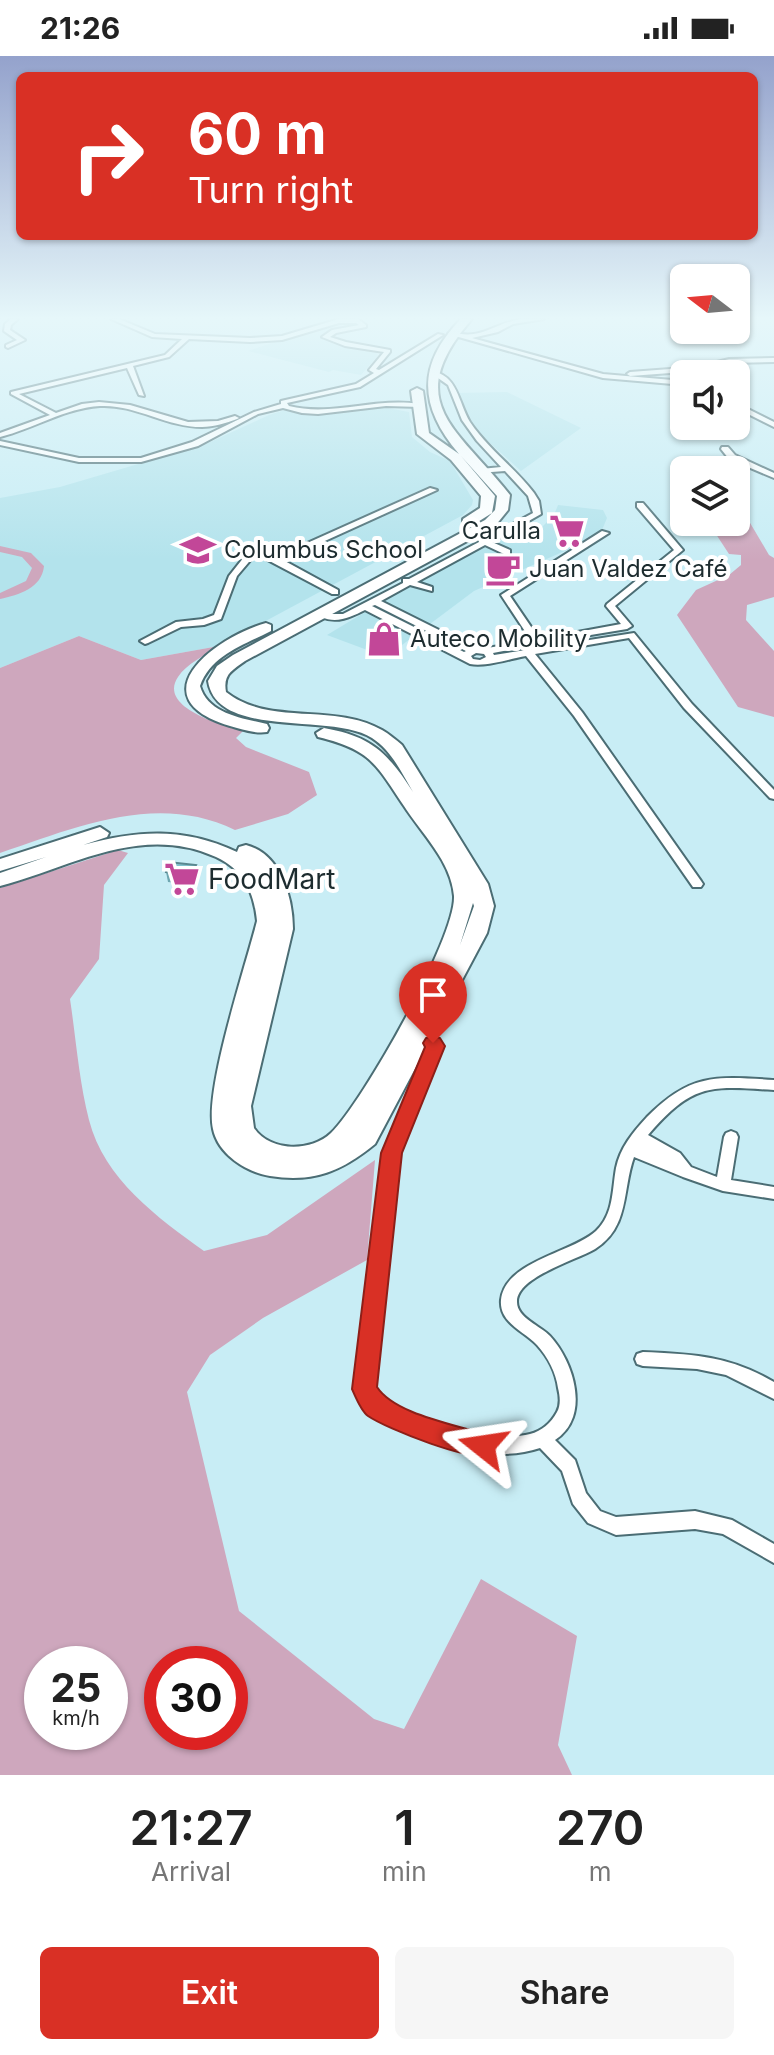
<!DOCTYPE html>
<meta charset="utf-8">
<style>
:root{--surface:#fff;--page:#f6f6f6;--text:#222;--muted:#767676;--accent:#d93025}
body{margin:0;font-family:Inter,sans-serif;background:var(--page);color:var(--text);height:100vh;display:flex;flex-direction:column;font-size:30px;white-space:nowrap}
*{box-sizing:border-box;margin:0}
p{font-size:26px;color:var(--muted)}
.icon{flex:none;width:44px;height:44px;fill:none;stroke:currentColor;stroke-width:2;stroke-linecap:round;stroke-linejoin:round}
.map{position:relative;height:1719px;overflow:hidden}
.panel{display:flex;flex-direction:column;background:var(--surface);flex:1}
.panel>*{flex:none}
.guide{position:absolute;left:16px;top:16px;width:742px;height:168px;border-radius:12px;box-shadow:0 2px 6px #0004;background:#d93025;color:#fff;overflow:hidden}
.needle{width:52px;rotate:286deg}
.fabs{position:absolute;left:670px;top:208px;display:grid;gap:16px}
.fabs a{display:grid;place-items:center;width:80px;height:80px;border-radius:12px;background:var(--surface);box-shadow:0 2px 6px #0004;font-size:40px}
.speed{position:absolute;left:24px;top:1590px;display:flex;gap:16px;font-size:40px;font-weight:700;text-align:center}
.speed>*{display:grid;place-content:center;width:104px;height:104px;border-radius:50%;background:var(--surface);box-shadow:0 2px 6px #0004;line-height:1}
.speed small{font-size:20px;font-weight:400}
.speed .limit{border:12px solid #d22;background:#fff;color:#111}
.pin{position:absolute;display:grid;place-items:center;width:68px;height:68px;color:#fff;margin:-82px -34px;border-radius:50% 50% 50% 0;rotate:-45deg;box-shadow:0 0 8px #0007}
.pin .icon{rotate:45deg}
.me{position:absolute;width:88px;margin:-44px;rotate:285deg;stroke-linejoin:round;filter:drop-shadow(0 0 6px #0008)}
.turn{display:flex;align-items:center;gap:28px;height:168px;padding:0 40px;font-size:36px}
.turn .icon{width:104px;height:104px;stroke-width:2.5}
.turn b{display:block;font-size:56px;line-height:68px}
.eta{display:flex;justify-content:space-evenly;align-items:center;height:136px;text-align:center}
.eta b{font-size:48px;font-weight:600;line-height:56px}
.action{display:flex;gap:16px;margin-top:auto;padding:16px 40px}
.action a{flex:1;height:92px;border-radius:12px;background:var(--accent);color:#fff;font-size:32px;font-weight:600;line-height:92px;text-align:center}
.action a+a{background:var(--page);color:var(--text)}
.status{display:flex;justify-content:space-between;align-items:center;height:56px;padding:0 40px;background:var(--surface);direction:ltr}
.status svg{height:22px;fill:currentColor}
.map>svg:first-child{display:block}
.built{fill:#b3e3ec}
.green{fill:#cea7bd;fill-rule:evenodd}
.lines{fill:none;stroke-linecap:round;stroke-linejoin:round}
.street-casing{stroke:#4b6d74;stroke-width:4}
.primary-casing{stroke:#4b6d74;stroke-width:4}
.street{fill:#fff;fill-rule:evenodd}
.primary{fill:#fff;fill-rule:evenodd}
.wall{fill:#6fa7b1}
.shaded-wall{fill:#5a8890}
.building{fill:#81c2ce;stroke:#5a8890;stroke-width:2}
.route{fill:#d93025;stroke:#8d1f18;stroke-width:2}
.labels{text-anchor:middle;stroke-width:8;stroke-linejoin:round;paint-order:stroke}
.far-poi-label{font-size:24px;fill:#1d2c2f;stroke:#fff;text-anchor:start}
.poi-label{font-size:28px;fill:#1d2c2f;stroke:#fff;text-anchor:start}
</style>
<div class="status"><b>21:26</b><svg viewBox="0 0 49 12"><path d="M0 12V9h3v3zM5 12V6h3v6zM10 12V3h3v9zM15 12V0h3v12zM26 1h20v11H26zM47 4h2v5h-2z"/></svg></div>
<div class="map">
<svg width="774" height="1719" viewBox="0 0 774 1719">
<rect width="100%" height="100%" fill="#c8edf5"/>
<path class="built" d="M335,266L359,269L326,276L323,283L377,296L378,300L361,319L333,314L329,316L248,295Z
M507,336L581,372L521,415L472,371L455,337Z
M382,351L409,356L412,381L430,396L450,405L473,444L472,449L463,459L219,590L141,604L79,580L0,612V442L60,431L206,388L269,359L285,354L311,359Z
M558,449L603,454L607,462L602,474L576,490L474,535L386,601L327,579L420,523L504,481L520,486L534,479L554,459Z"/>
<path class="green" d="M736,443L769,499L774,502V541L747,549L746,564L774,595V661L738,651L677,559L696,534L729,519L741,509V499L729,498L708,466H736Z
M0,490L31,497L44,510C42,532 19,539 0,543V537L26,525L32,512L22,501L0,496Z
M79,580L141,604L219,590C206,599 186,608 178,621C157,652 225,670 243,675L236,682L246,691L309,716L317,739L288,758L235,774C157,736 77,771 0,797V612Z
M118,794L128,797L104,829L99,903L70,943C76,983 79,1025 89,1064C104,1123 158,1162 204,1195L267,1179L375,1104L367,1204L263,1262L210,1299L187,1336L239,1555L374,1663L404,1673L481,1523L577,1580L558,1689L572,1719H0V832ZM42,1608H110V1676H42ZM162,1608H230V1676H162Z"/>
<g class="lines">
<g class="street-casing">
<path id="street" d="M11,263H18L11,269L10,274L25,284L8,292L6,291V289L17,284L4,275L5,268Z
M111,263H119L155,278L250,282L282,280L339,263H358L366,269V271L336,277L330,281L346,286L390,294V296L376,313L379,314L438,278L443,279L360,331L287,347L289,350C332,361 375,341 419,348L421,349V351L386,350L318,358L302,357L283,352L258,358L198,390L141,406H79L0,389V385L79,402H141L192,386L254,356L281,348V345L356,328L374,317L369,314L384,296L345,290L322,281L332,274L359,269L356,267H339L282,284L250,286L189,283L169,301L133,310L144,340L139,339L127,312L19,338L56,357L82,348L99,346L130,349L188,366L218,365L235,360L239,362L237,363C226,367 214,371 202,371C166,371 135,348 100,350C65,352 33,373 0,381V377L50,359L11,338V336L165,299L182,283L152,281Z
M523,263H544L513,268L498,276L472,282L603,318L684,325V329L603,322L448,278L451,276C484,285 494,266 523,263Z
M774,302V306L729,307L697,315L630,320L627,318L630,316L697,311L729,303Z
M431,315C458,319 458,346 470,366C488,393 515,412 534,437L539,445L541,458L492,486L510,494V498H504L485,489L417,526L432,531V535L410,529L381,545L473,591L487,592L511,588L516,591L514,593L493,597L494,599L634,577L692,648L774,734V743L770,742L684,652L629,582L535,598L582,656L701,825L703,828L701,831H693L574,660L526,600C509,603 486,611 470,608L365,554C351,561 337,568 321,561L322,556L331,547H337L338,549L331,558H343L403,527V523H409L479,486L478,482L485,483L533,457L528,440L505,415L478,417V413H481L501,411L477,385L462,364L448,329L431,317ZM375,549L466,595L464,596L372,550ZM476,597L484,598L486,601L480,604L473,603L471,600Z
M736,347L774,366V371L736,352Z
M722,391H728L735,399L774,417V422L729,403L721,393Z
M430,432L437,434L283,504L338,534V538H332L260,500H254L237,520L221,563L204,569L181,571L148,587L145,588L140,585L176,566L203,563L214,559L229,520L248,496L261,494L276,501Z
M637,447H643L683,494L615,550L632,570L627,573L542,587V583L545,582L621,568L606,550L607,548L674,494L637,451Z
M602,475L609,477L510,540L542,587L537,590L534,589L501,539Z
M422,978L440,987L442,990L399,1097L373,1332C390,1366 495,1388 530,1378C542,1375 551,1367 557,1356C561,1349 560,1340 558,1332C556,1317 548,1301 537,1289C524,1275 499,1267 501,1244C505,1205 572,1197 596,1175C614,1158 612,1134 616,1112C620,1092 633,1076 647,1061C690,1017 716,1020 774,1024V1034C709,1030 693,1027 648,1079L680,1097L691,1111L717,1121L724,1081L726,1077L731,1075L736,1077L738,1081L731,1124L774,1131V1143L723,1135L683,1121L634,1101C622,1134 630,1171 595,1193C577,1204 516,1221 517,1246C517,1262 541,1270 550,1280C574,1306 591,1361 555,1384L575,1404L586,1437L600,1455L616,1461L695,1455L732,1464L774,1488V1507L723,1478L695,1473L616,1479L588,1467L573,1448L562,1415L540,1392C492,1408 440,1389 396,1369C387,1365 375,1362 368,1355C363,1349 360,1340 357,1333L385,1097L428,992L417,986L415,983L417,980Z
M643,1296C693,1298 730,1300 774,1326V1343L726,1319L697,1313L643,1310L637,1308L635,1303L637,1298Z"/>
</g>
<g class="primary-casing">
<path id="primary" d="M461,263H472C399,347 459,373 510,439L508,454L495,470L245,605C231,615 223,619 226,636C271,671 333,646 382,674C389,678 396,684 402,689L488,828L494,850L487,877L375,1088C342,1115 314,1127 270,1120C246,1116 218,1098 213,1073C204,1034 246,909 257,865C254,836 244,814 216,801C141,767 72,811 0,830V817L46,801L0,815V803L100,771L109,777L107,781L83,789C138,774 184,771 237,796L239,791L246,789C281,798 293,842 293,873L251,1050L254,1072C270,1096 311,1096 331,1077C362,1047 456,882 454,840C451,805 422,778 404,750C375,707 371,694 318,681L316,677L324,672C371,680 388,697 413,736C401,716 392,695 372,682C332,656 217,684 208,625L217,610L233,599L485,464L495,454L497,440L461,400L495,440L492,457L473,469H463V463L480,452L481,440L451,404L417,378L411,335L417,332L423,335L429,377L459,398C419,351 416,309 461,263ZM473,847L474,850L460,889Z
M266,567L271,569V575C244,589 211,599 200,630C208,658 242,662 267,668L269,672L267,676C255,678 241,673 230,670C137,642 213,582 266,567Z"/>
</g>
<use href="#street" class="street"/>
<use href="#primary" class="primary"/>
</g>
<path class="wall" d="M196,809L197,819L192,829L168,826L166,816Z"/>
<path class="shaded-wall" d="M196,809L197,819L192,829L191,818Z"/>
<path class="building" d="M168,806L196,809L191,818L166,816Z"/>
<linearGradient id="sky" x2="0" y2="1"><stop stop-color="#94a2cc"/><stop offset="0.52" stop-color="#e6f7fa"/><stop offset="1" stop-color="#e6f7fa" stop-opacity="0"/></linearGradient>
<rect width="774" height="504" fill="url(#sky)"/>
<path class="route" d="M433,980L440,982L445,990L402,1097L377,1331C396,1360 461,1369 492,1381L496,1390L492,1399C473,1407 387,1373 368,1360C361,1355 356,1342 352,1333L381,1097L425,991L423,987L426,982Z"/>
<defs>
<g id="supermarket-bare" transform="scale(2.76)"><path d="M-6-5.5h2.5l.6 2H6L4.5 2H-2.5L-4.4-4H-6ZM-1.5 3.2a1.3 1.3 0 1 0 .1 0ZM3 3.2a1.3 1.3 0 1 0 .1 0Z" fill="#c24798" stroke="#fff" stroke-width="2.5" paint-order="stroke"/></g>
<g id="school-bare" transform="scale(2.76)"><path d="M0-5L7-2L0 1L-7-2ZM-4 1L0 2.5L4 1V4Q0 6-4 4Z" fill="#c24798" stroke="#fff" stroke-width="2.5" paint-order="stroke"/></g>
<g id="cafe-bare" transform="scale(2.76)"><path d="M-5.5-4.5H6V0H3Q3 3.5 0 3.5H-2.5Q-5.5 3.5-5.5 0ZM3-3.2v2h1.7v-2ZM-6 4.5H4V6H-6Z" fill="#c24798" stroke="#fff" stroke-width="2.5" paint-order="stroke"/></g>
<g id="shop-bare" transform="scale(2.76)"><path d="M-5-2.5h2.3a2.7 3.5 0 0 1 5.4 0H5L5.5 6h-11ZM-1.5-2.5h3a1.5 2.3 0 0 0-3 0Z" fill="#c24798" stroke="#fff" stroke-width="2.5" paint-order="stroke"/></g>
</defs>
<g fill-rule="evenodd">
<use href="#supermarket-bare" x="567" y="475"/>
<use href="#school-bare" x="198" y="494"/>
<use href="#cafe-bare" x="503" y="513"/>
<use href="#shop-bare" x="384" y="583"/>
<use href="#supermarket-bare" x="182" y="823"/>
</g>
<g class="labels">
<g class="far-poi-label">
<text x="541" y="483" text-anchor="end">Carulla</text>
<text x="224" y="502">Columbus School</text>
<text x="529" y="521">Juan Valdez Café</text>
<text x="410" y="591">Auteco Mobility</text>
</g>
<g class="poi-label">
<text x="208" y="833">FoodMart</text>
</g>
</g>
</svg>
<div class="fabs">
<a><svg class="needle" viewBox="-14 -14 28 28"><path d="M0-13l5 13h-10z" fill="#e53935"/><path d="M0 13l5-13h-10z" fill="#767676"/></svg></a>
<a><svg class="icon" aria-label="sound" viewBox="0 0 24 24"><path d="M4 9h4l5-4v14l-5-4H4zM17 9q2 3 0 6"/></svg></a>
<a><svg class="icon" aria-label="layers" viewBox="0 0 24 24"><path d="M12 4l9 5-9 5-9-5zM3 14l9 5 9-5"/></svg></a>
</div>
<div class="speed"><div>25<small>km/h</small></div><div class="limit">30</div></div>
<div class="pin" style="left:433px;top:987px;background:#d93025"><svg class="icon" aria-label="arrive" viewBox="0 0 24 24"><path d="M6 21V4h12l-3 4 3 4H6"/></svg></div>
<svg class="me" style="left:483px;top:1390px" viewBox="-20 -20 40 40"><path d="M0-17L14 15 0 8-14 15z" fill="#d93025" stroke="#fff" stroke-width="4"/></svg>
<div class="guide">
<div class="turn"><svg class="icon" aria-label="right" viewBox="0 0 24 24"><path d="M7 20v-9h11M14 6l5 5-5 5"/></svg><div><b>60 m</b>Turn right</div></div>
</div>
</div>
<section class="panel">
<div class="eta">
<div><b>21:27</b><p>Arrival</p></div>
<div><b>1</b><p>min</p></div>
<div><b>270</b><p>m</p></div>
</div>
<div class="action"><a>Exit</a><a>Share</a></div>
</section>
